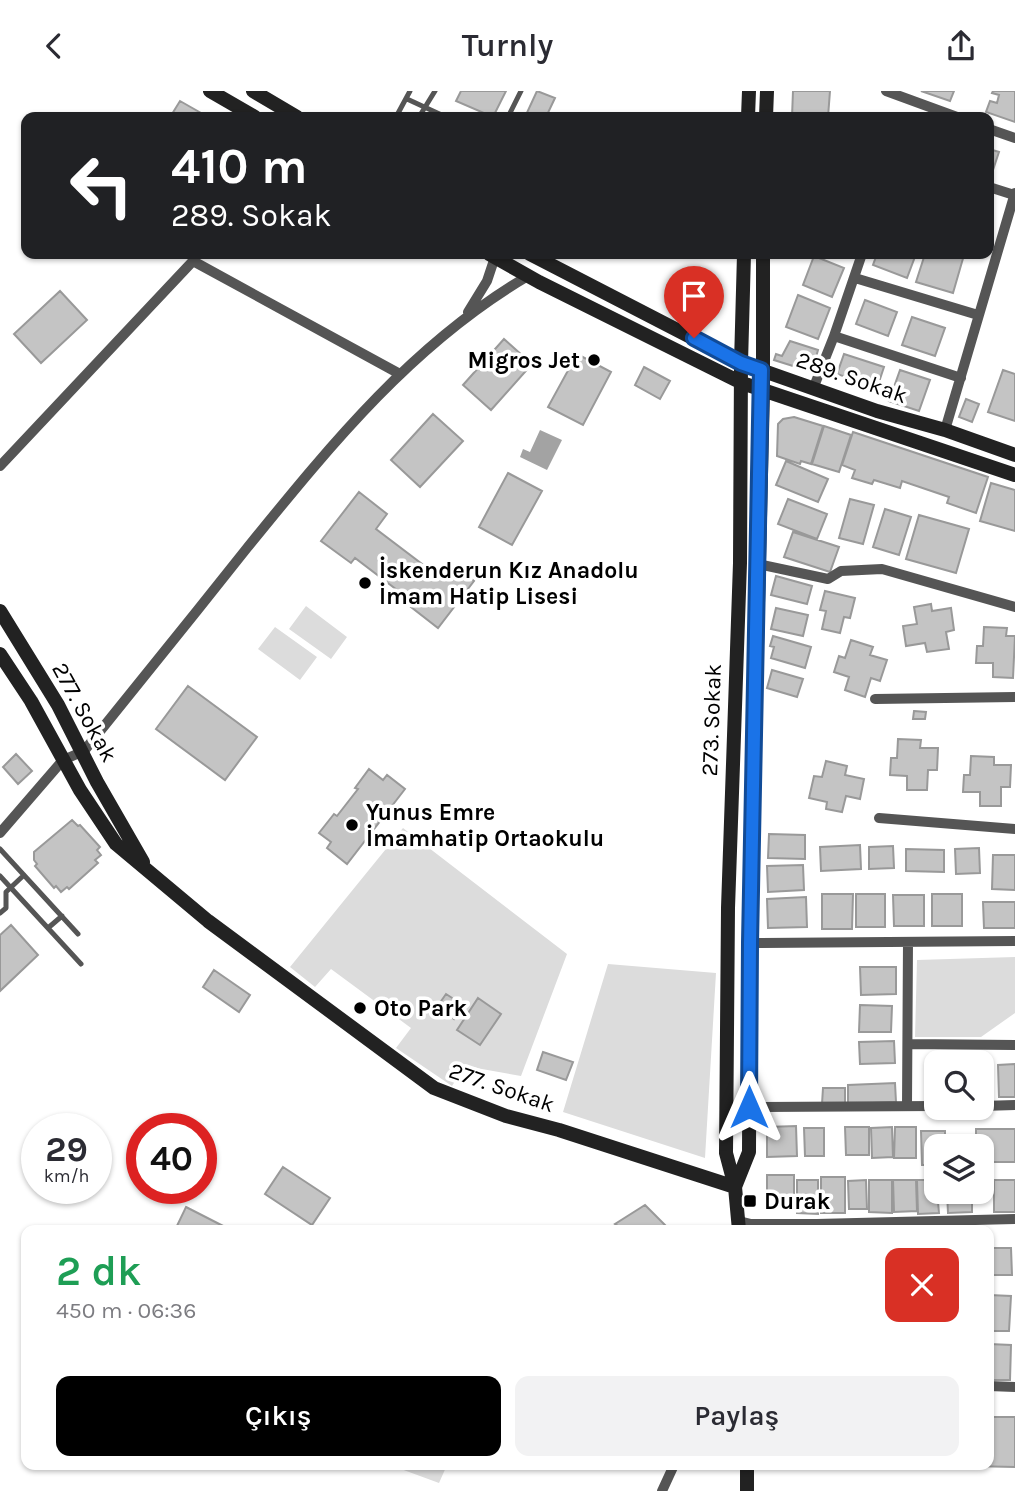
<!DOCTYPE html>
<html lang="tr">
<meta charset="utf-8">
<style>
:root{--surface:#fff;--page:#f2f2f3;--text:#2b2b33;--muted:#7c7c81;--accent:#000}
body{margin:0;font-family:Karla,sans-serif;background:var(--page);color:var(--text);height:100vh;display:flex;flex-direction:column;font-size:26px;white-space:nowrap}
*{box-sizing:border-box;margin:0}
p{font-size:23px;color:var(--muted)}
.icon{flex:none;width:38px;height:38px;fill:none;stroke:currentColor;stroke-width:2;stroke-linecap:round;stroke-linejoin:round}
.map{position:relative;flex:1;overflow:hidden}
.sheet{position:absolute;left:21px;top:1134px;width:973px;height:245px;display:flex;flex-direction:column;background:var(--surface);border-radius:14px;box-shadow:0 2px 5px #0004}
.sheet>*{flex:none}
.hud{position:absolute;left:21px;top:21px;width:973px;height:147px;border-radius:14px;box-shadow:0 2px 5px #0004;background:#202124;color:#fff;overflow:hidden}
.tools{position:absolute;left:924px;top:959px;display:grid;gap:14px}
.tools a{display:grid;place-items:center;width:70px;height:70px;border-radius:14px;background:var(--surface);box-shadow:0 2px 5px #0004;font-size:35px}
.speed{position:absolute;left:21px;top:1022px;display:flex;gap:14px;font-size:35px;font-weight:700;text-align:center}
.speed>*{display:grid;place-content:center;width:91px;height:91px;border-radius:50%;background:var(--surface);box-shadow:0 2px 5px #0004;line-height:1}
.speed small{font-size:18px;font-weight:400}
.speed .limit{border:10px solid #d22;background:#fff;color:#111}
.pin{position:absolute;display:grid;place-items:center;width:60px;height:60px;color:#fff;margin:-72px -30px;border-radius:50% 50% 50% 0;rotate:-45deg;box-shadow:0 0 7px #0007}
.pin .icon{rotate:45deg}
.me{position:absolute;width:77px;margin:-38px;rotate:0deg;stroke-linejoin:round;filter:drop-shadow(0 0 5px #0008)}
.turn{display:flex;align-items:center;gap:24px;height:147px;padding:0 35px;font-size:32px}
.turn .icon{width:91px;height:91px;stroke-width:2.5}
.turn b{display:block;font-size:49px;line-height:60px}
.round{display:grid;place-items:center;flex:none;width:74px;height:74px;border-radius:14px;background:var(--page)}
.headline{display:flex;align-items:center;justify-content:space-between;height:119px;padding:0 35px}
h1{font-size:42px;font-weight:600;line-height:52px;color:#1e9e55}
.button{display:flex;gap:14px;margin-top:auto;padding:14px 35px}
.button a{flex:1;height:80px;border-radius:14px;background:var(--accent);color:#fff;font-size:28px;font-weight:600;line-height:80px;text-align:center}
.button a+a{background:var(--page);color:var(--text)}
header{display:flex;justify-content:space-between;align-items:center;height:91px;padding:0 35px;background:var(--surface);font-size:32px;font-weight:600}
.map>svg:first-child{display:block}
.green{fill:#dcdcdc}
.water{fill:#a3a3a3}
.building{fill:#c4c4c4;stroke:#999;stroke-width:2}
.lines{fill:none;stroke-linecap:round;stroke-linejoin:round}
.lane{stroke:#555;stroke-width:5}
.street{stroke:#555;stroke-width:10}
.secondary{stroke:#222;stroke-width:14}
.route-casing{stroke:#114b97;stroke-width:18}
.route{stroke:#1a73e8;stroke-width:12}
.poi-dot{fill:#000;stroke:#fff;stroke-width:2.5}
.labels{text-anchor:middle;stroke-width:7;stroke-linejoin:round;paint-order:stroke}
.poi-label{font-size:23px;font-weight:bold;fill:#000;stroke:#fff;text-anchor:start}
.street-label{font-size:23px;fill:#000;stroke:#fff}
</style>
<header><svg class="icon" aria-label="back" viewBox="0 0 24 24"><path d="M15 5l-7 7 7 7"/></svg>Turnly<svg class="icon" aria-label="share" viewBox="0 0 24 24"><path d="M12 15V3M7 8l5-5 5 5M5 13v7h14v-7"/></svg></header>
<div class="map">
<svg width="1015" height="1400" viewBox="0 0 1015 1400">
<rect width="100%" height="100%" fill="#fff"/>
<path class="green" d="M306,515L347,546L331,568L289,538Z
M275,536L317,566L300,589L258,558Z
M403,737L567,863L521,985L465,975L452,995L396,957L411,937L331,878L315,896L290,876Z
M1015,866V922L981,946H915L917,869Z
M608,873L716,882L705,1067L563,1021Z
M390,1374H447L439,1392Z"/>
<path class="water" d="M540,339L562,349L547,379L520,366L523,358L530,361Z"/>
<path class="building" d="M461,0H506L493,26L456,10Z
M537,0L555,7L546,26H525Z
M793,0H830L828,26H792Z
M921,0H954L950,10Z
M993,0H1015V31L986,21L990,10L997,12L999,4L992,2Z
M180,10L208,26H179L172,23Z
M989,58L999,61L990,88L989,87Z
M877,163H916L907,187L873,174Z
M925,163L947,167L949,163L964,164L953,202L916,191Z
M814,165L844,177L832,206L803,194Z
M60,200L87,229L41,272L14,243Z
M798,204L830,217L818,248L786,236Z
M865,209L897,221L888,245L856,233Z
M912,226L945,237L935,265L902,254Z
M504,248L532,273L491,319L463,294Z
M790,250L818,259L812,281L774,269L776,263L782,265Z
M577,263L611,281L583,334L548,316Z
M844,263L884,276L877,297L837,283Z
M644,276L670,290L660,308L635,294Z
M900,279L930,289L919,320L889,310Z
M1003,279L1015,283V330L988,321Z
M966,308L979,313L972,331L959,326Z
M433,323L463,350L420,396L391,369Z
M794,326L823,335L811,373L801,370L800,373L777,365L778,333L783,328Z
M824,335L851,344L839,381L812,373Z
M853,341L988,386L976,422L947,412L949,406L902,390L900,397L874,389L872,393L852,387L855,379L842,374Z
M786,370L828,388L818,411L776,394Z
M508,382L542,400L512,454L479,436Z
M991,392L1015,399V440L980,430Z
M359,401L387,423L376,438L438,485L448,471L474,490L438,537L411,516L414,512L355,467L351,472L321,450Z
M788,408L827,423L817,448L778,433Z
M850,408L874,414L863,453L839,447Z
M885,418L911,426L899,464L873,456Z
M919,424L969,438L956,482L906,468Z
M793,441L839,456L830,481L784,466Z
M776,485L812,495L807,513L771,504Z
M825,500L855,507L850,527L844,526L840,542L822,538L826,520L820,519Z
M931,513L932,520L951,517L954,539L946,541L949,558L927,561L925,552L906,555L903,535L917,533L914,516Z
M776,517L808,524L803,545L771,538Z
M984,536L1007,537L1006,545H1015L1013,587L993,586V572H976L977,555H983Z
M773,545L811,556L805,577L771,567L774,556L770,555Z
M851,549L873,556L870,564L887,569L880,590L871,587L865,606L845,599L849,586L834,581L839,565L845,567Z
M772,579L803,588L797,606L767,597Z
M188,595L257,646L225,689L156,638Z
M914,620L926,621L925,628H913Z
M898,648L921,649L920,657H938L937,679H928L927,699H907V685L890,684L891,667H897Z
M16,663L32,680L18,693L3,676Z
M971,665L994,666V674H1011L1010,696H1001V715H980V701H963L964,684H970Z
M826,670L847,675L845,684L864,688L860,708L846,705L842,721L826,718L827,711L809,707L814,685L822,686Z
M369,678L383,689L387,684L405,698L347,773L327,757L331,751L319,742L334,723L337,725L358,698L355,697Z
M72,729L78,735L80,734L100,756L97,759L101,764L95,769L98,772L69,798L67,796L61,801L56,795L54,797L35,775L37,773L34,769V761Z
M769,743L805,744V768L768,767Z
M860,754L861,778L821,780L820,756Z
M893,755L894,777L869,778V756Z
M979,757L980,782L956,783L955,758Z
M906,758L944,759V781L906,780Z
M993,764H1015V799L992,798Z
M803,774L804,799L768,801L767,775Z
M822,803H853L852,838H822Z
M856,803H885V836H856Z
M932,803H962V835H932Z
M893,804H924V835H894Z
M806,806L807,836L768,837L767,808Z
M983,811H1015V837H984Z
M11,834L38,864L0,900V844Z
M860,876H896V903L861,904Z
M214,879L250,904L239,921L203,896Z
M446,903L463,914L454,928L437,916Z
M478,907L501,923L480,954L457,939Z
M860,914L892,915L891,941H859Z
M894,950L895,972L860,973L859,951Z
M543,961L573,971L566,989L537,979Z
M981,971H987L989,1004H982Z
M1015,973V1006H999L998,974Z
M926,976H936V1006H926Z
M895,992L896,1011L848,1013V994Z
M823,997H845V1014L822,1013Z
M796,1035L797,1065L767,1066V1036Z
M845,1036H869V1064H846Z
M892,1036L893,1066L872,1067L871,1037Z
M895,1036H916V1067H894Z
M804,1037H824V1065H805Z
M976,1038H1015V1071H982V1055H976Z
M921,1040H945V1055H936V1074H922Z
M283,1076L330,1107L312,1134L265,1103Z
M767,1084H794V1116H767Z
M821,1086H845V1122H821Z
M797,1089H818V1123L797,1122Z
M866,1089L867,1118H849L848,1090Z
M869,1089H892V1122L869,1121Z
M893,1089H916L917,1120L894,1121Z
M917,1089H936L939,1122L918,1123Z
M994,1089H1015V1121H994Z
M947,1101H972V1121L948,1122Z
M645,1114L670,1139H624L615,1133Z
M186,1116L231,1139H175Z
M989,1157H1011L1012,1184H989Z
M989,1204L1011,1205L1009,1240H989Z
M989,1253L1011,1254L1010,1289H989Z
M989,1326H1015V1376L970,1375L989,1374Z"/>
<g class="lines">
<path class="lane" d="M407,8L446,26
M396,26L410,0
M419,26L435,0
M508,26L521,0
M0,758L78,843
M0,785L81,873
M0,822L6,817V801L24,784
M48,837L62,825"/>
<path class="street" d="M886,0L957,26
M989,38L1015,47
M989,96L1014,104
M855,187L978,224
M468,221L487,190L495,166
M834,245L961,287
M813,298L834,245L862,163
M945,339L1015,102
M0,375L193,170L398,282
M758,473L828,488L841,480L882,478L1015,516
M875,608L1015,606
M879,727L1015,738
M0,742L63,669L84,660C138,593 193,525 247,457C330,355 412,253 528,185
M750,852L1015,850
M908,953L1015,954
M907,1015L908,851
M982,1015L1015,1014
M749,1016L936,1015
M739,1130L751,1133H817L1015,1128
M989,1295L1015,1296
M662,1400L674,1374"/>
<path class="secondary" d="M210,0L255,26
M253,0L297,26
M748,26L749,0
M766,26L767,0
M489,163L539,191L742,292L1015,384
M530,163L741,272L877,320L945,339L1015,364
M0,520L58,614L97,691L143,771
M0,563L31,610L80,699L116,753L208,830L434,997L506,1025L559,1039L735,1096
M735,1096L749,1061L750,852L763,299V163
M739,1139L735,1096L726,1062L728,817L740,472L741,272L744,163
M747,1374V1400"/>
</g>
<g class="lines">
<g class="route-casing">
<path id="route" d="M694,247L741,272L761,279L750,852L749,1016"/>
</g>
<use href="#route" class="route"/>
</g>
<g class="poi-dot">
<circle cx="594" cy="269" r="7"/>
<circle cx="365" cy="492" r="7"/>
<circle cx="352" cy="734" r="7"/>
<circle cx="360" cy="917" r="7"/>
<rect x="743" y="1103" width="14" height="14" rx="3.5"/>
</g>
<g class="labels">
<g class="poi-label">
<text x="580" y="277" text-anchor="end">Migros Jet</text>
<text x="379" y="487">İskenderun Kız Anadolu<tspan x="379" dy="26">İmam Hatip Lisesi</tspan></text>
<text x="366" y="729">Yunus Emre<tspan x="366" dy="26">İmamhatip Ortaokulu</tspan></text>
<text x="374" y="925">Oto Park</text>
<text x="764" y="1118">Durak</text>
</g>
<g class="street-label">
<text transform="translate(852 286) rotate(19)" y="8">289. Sokak</text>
<text transform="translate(85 621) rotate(61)" y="8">277. Sokak</text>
<text transform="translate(711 629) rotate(-88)" y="8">273. Sokak</text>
<text transform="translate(502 996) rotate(19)" y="8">277. Sokak</text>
</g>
</g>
</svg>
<div class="tools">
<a><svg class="icon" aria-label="search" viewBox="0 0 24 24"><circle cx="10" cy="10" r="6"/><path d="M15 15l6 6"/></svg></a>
<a><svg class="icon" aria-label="layers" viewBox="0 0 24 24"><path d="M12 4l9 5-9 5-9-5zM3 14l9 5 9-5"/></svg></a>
</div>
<div class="speed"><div>29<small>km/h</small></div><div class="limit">40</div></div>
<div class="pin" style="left:694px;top:247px;background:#d93025"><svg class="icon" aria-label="arrive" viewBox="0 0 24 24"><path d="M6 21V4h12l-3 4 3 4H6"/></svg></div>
<svg class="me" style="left:749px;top:1016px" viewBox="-20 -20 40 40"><path d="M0-17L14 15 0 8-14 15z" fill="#1a73e8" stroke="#fff" stroke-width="4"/></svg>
<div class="hud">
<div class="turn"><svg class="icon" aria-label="left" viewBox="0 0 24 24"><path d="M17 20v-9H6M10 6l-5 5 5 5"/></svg><div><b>410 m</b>289. Sokak</div></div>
</div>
<section class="sheet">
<div class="headline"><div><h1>2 dk</h1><p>450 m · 06:36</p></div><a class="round" style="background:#d93025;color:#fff"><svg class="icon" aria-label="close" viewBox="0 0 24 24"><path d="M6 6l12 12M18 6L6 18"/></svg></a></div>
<div class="button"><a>Çıkış</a><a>Paylaş</a></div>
</section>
</div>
